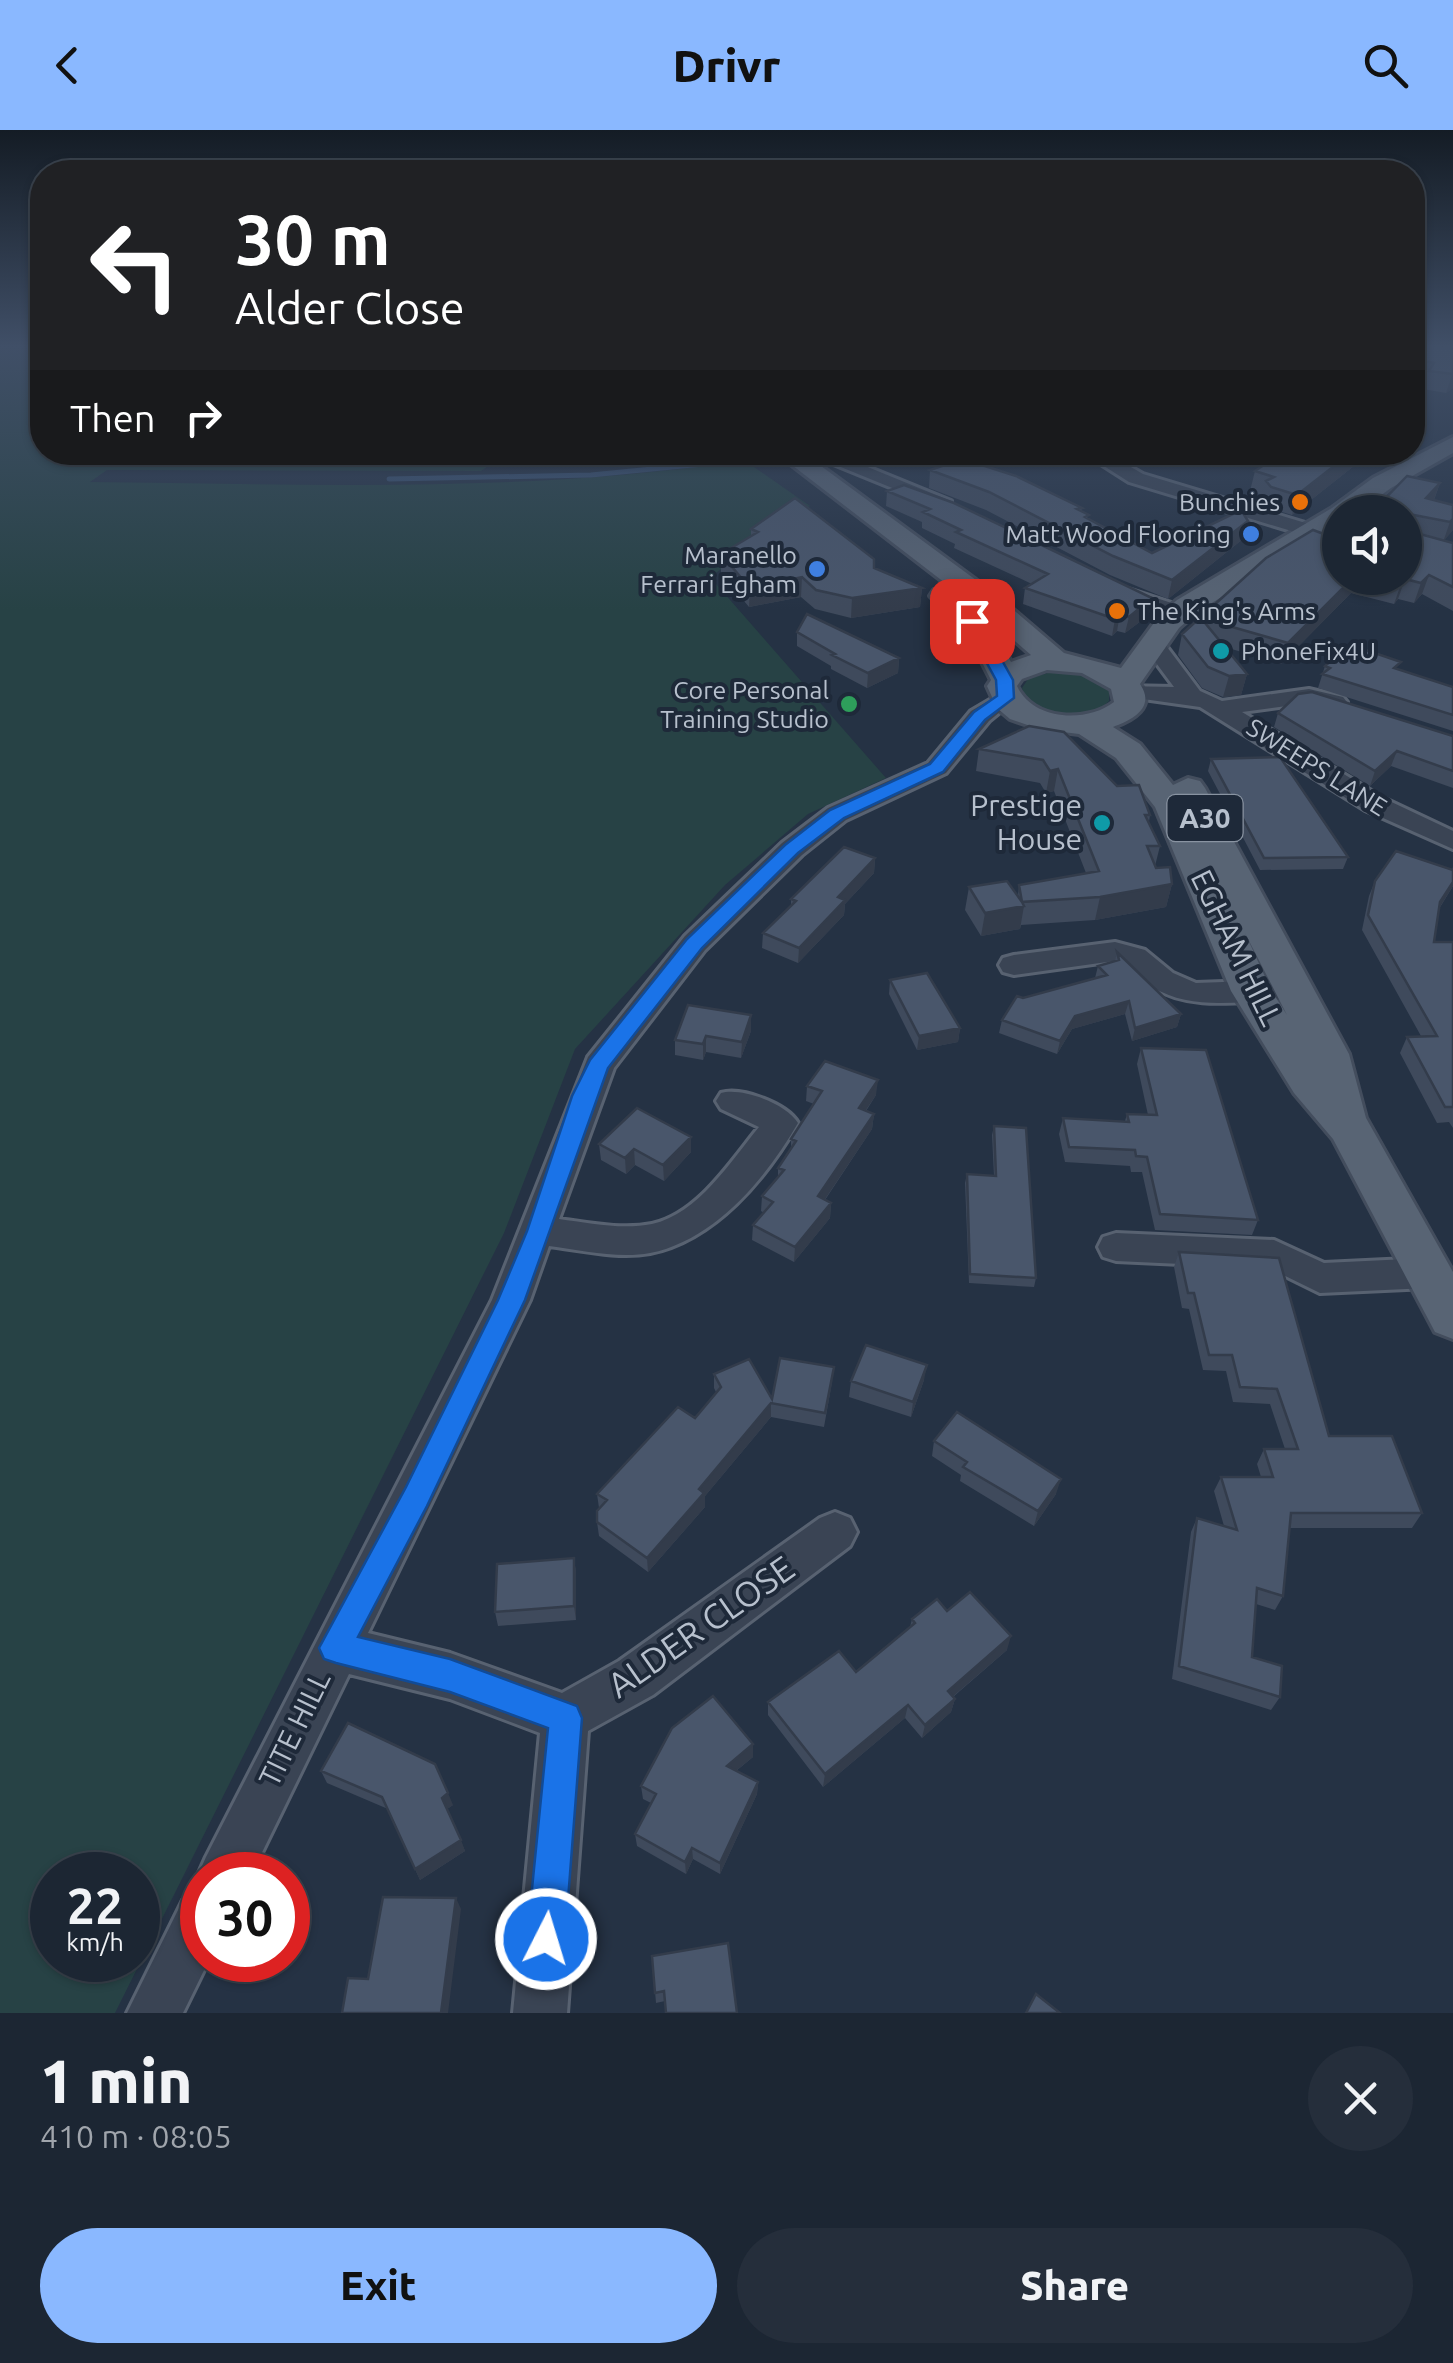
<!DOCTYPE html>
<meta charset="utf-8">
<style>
:root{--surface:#1c2633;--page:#252e3b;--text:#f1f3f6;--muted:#a0a5ac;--line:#3a434e;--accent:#8ab8ff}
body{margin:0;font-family:Ubuntu,sans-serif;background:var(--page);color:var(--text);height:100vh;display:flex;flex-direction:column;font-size:38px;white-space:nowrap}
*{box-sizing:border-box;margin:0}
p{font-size:32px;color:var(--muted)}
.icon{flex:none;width:55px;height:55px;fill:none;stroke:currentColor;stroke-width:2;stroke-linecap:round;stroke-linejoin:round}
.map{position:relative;height:1883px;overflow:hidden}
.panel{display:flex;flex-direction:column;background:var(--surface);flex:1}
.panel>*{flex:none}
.hud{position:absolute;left:30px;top:30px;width:1395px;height:305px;border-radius:40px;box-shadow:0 2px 8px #0004,0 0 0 2px var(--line);background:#202124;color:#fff;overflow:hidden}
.controls{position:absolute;left:1322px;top:365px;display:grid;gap:20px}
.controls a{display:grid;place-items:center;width:100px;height:100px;border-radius:50%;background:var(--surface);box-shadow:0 2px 8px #0004,0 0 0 2px var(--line);font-size:50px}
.speed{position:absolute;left:30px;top:1722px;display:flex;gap:20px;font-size:50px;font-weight:700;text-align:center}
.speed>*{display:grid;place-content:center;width:130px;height:130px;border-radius:50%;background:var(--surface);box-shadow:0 2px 8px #0004,0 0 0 2px var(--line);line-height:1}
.speed small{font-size:25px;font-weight:400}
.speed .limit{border:15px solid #d22;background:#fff;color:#111}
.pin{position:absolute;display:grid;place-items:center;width:85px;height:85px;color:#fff;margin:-42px;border-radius:20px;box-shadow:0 5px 15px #0006}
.me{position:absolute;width:110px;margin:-55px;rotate:5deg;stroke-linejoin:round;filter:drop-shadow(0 0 8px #0008)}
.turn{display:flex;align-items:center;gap:35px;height:210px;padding:0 40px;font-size:45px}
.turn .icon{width:130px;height:130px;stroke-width:2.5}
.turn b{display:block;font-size:70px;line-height:85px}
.then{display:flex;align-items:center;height:95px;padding:0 40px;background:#0003;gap:20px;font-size:38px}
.round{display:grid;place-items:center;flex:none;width:105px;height:105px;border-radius:52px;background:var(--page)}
.overview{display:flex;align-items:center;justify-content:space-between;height:170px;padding:0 40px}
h1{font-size:60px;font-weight:800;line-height:75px}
.action{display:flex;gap:20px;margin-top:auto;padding:20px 40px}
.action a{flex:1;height:115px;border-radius:60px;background:var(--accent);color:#111;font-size:40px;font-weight:800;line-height:115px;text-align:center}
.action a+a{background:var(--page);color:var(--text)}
header{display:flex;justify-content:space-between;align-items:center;height:130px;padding:0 40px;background:var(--accent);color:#111;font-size:45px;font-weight:800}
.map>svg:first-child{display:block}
.green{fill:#274245;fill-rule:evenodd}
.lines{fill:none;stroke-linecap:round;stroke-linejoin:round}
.stream{stroke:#374e6c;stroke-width:5}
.minor-casing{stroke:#586271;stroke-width:6}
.major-casing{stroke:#434d5d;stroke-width:6}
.minor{fill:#3a4454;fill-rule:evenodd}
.major{fill:#586474;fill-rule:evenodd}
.wall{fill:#3f4a5c}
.shaded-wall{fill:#333c4b}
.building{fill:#49566b;stroke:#333c4b;stroke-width:2.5}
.route{fill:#1a73e8;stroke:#114b97;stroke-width:2.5}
.food-dot{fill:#e8710a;stroke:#1e2939;stroke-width:4}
.shop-dot{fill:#3f7fe0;stroke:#1e2939;stroke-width:4}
.culture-dot{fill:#0f9aa8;stroke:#1e2939;stroke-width:4}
.leisure-dot{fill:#2e9e5b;stroke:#1e2939;stroke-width:4}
.labels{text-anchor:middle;stroke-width:8;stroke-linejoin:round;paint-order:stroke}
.far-poi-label{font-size:25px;fill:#b7c0cd;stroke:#1e2939;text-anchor:end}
.far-street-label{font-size:25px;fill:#b7c0cd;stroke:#1e2939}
.shield{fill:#1e2939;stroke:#8993a1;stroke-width:2.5}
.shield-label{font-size:28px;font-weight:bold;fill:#b7c0cd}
.poi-label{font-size:30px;fill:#b7c0cd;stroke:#1e2939;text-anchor:end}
.street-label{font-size:30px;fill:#b7c0cd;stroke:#1e2939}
.near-street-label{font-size:35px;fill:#b7c0cd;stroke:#1e2939}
</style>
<header><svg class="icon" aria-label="back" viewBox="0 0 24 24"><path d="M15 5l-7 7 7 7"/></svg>Drivr<svg class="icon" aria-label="search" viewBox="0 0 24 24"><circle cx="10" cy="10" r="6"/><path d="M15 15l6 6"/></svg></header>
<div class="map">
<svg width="1453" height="1883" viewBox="0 0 1453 1883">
<rect width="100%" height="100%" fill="#253244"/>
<path class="green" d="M0,217H42V322L507,323L481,341L107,340L90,352C309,354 528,364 744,330L810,376L710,447L886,648L808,684L725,755L575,919L504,1103L115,1883H0ZM52,1745H138V1830H52Z
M1051,542C1073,541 1094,545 1109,561V571C1089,593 1031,590 1022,558L1028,549Z"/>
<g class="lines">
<path class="stream" d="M389,349L591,345L744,330"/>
<g class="minor-casing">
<path id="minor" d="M804,322H831L951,371L941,377L934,375Z
M1082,322H1105L1143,344L1322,398L1325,402L1315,408L1308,406L1129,352Z
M1113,454L1187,478L1190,483L1179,490L1106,464L1102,460L1106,456Z
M1153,507L1161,509L1200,561L1222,571L1309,559L1343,567L1347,572L1343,577L1335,579L1309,573L1242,582L1383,668L1453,701V719L1365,680L1200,577L1122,566L1118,561L1122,556L1174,557L1142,514Z
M1005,561L1013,563L1017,568L989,591L946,643L846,690L802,725L705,820L614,938L559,1089C589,1093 622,1100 652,1094C698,1084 731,1031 759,997L721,979L716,971L721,963C742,957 787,974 798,993C766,1048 715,1110 650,1123C618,1129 581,1120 549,1116L530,1170L368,1503L450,1523L562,1563L619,1531L820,1388L835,1382L850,1388L857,1402L850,1416L653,1565L588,1601L567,1883H513L540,1603L450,1569L349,1544L251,1745H202V1755L198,1745L206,1727L492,1170L588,927L685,806L782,713L828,678L928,633L971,581Z
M1115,812L1145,820L1173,843L1196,853L1276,850L1287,853L1291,860L1287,867L1276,870C1234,872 1190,880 1152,857C1138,849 1130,836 1114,831L1014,845L1003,842L999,835L1003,828L1014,825Z
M1116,1103L1274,1110L1324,1133L1428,1128L1441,1133L1447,1143L1441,1153L1428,1158L1320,1163L1269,1138L1116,1131L1103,1127L1098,1117L1103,1107Z
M202,1763V1830H209L183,1883H127L183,1770Z"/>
</g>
<g class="major-casing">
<path id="major" d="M1453,307V323L1391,358L1358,382H1340V395L1197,482L1179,498L1140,554C1156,577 1133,590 1113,597L1140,614L1173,655L1188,648L1200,651L1205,658L1349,924L1366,988L1453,1142V1209L1435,1202L1333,1009L1294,963L1231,861L1155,677L1116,628L1079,604L1039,599L1010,589L997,578L987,556L991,550L967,503L930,466L934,460H954L989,493L1011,532L1031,525L975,476L775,322H802L995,464L1064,523L1121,538L1159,486L1177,470L1332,378L1373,348ZM1047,540L1082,543L1111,559L1114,572C1087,593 1033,591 1017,556L1022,549ZM1245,803L1287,885L1271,860Z"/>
</g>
<use href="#minor" class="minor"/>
<use href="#major" class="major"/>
</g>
<path class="wall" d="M1412,217H1453V258L1446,263L1423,259L1426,250L1412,248L1420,220Z
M616,322H715V326L632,335V327H616Z
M1265,322H1362L1359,332L1292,385L1266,377L1260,371L1262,365L1250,361L1255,341L1278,326Z
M930,340L1082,378L1081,382L1088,388L1152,423L1248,391L1243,409L1168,469L1110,445L986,380L929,358Z
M1440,353L1434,370L1453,375V400L1444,410L1453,413V481L1422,464L1414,473L1398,469L1394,474L1351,463L1281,534L1225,517L1247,544L1241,565L1223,567L1202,558L1178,525L1182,504L1266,428L1340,448H1405V382Z
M904,355L1149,485L1125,503L1117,501L1112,506L1023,474L1025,458L1032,454L954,418L955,414L922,398V392L886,376L887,361Z
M751,399L874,438L922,458L920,477L851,488L815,479L801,467L749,477L721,443V424L751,406Z
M797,502L899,528L898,543L867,558L831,539V536L797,516Z
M1325,536L1398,539L1453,557V601L1318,558Z
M1278,583L1453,606V658L1391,636L1370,656L1274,597Z
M1029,596L1117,656L1150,685L1149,692L1160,716L1155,736L1172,754L1166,777L1095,790L1021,795L1020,799L981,806L965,780L969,757L1018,766L1019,755L1086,743L1054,661L1046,663L1040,653L976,641L979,619Z
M1211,629L1348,727L1343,739L1260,740L1208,641Z
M875,728L874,743L845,774L844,785L798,833L762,818L763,803L791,775V769Z
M1453,737V756L1439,779L1434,812H1453V998L1449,992L1437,993L1400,923L1407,907L1421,906L1362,800L1369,766L1375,751L1452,740Z
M1117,822L1181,884L1177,897L1132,911L1125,884L1072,899L1057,924L999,903L1002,890L1023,868L1095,848L1098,836L1115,831Z
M890,850L960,898L958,912L917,920L889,864Z
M751,885V901L741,928L706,922L703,930L675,925V910Z
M1141,918L1258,1090L1252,1105L1155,1100L1142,1042H1131L1130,1036L1065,1032L1059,1004L1063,988L1125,991L1127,984L1148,985L1137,934Z
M807,956L876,965L866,981L874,984L872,999L825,1070L831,1073L830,1088L794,1132L752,1110L753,1095L764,1083L761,1081L762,1066L778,1047V1038L791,1020V1009L814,974L806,971Z
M994,996L1036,1148L1034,1157L969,1153L965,1053L967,1044L994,1046L992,1005Z
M599,1014L691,1022L664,1051L635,1035L626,1044L601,1030Z
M1179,1122L1329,1306L1422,1383L1412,1398H1289L1283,1466L1275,1480L1256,1474L1252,1527L1280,1567L1271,1580L1172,1549L1191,1402L1197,1388L1224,1396L1214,1361L1221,1347H1261L1257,1334L1264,1319H1285L1270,1274L1233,1272L1226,1241L1203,1240L1189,1179L1182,1178L1174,1137Z
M714,1244L772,1269L832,1252L824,1297L771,1287L705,1366V1377L648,1442L599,1406L597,1392L599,1378L597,1364L695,1288L716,1262L714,1258Z
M924,1250L911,1287L849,1267L851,1251Z
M934,1311L1056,1364L1034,1396L960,1351L961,1345L932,1326Z
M574,1428L576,1443V1490L498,1496L495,1482Z
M947,1481L1007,1520L953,1567L955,1569L951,1582L922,1608L905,1588L823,1657L768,1585V1572L856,1542L910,1497L912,1489Z
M753,1614V1627L736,1641L758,1652L757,1664L720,1744L693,1729L686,1744L637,1716L635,1704L651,1673L643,1669L641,1656Z
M321,1641L453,1675L447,1679L465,1721L420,1750L388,1679L327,1653Z
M728,1813L665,1871L656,1873L652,1826Z"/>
<path class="shaded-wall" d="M1412,217H1421L1420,220L1412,223Z
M1453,244V258L1446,263L1452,245Z
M715,322V326L632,335V323Z
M1352,322H1362L1359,332L1292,385L1297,365Z
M1440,353L1433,372L1419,387L1426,368Z
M1453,389V400L1443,412L1450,392Z
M1248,391L1243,409L1168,469L1172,450Z
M1429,445L1422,464L1414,473L1421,453Z
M802,447L801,467L749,477L750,458Z
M1353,448H1356L1351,463L1281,534L1288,513Z
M1405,449L1398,469L1394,474L1401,454Z
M922,458L920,477L851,488L852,468Z
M1152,468L1149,485L1125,503L1129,487Z
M1120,484L1117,501L1112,506L1115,489Z
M899,528L898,543L867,558L868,543Z
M1247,544L1241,565L1223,567L1229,546Z
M1397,621L1391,636L1370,656L1375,641Z
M1058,639L1054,661L1046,663L1050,641Z
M875,728L874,743L845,774L844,785L798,833L799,818L838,767Z
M1453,752V756L1433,788L1440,772Z
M1172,754L1166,777L1095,790L1100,767Z
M1024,776L1020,799L981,806L985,783Z
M1129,871L1125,884L1072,899L1057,924L1060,911L1075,886Z
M1181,884L1177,897L1132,911L1135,898Z
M751,885V901L741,928L742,912Z
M960,898L958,912L917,920L919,906Z
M706,906V922L703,930V914Z
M878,950L876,965L857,993L859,978Z
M874,984L872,999L817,1081L818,1066Z
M691,1007V1022L664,1051L663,1035Z
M634,1019L635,1035L626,1044L625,1028Z
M831,1073L830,1088L794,1132L795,1117Z
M927,1235L924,1250L911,1287L913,1272Z
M771,1273V1287L705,1366V1377L648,1442L647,1428L699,1359Z
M1061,1349L1056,1364L1034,1396L1038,1381Z
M574,1428L576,1443V1490L574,1476Z
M1011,1506L1007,1520L944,1574L948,1561Z
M955,1569L951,1582L922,1608L925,1595Z
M908,1575L905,1588L823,1657L825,1644Z
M753,1614V1627L727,1648V1636Z
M758,1652L757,1664L720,1744V1733Z
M448,1663L453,1675L446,1680L442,1668Z
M461,1710L465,1721L420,1750L415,1739Z
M692,1718L693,1729L686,1744L685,1732Z
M456,1768L461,1779L448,1883H441Z"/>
<path class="building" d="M1421,217H1453V244L1429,241L1434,233L1418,230Z
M1283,322H1352L1297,365L1271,357L1266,351L1274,347L1255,341Z
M963,329L1016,346L1082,378L1077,379L1089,385L1085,387L1152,423L1241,380L1248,391L1172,450L1113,426L989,362L930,340Z
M1407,346L1440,353L1426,368L1453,375V389L1450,392L1409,384V401L1453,413V457L1429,445L1421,453L1405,449L1401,454L1376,448H1405V382H1372Z
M904,355L954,373L1152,468L1129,487L1120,484L1115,489L1025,458L1048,444L956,402L961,400L923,382L930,379L887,361Z
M795,368L874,429V438L922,458L852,468L816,460L802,447L750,458L721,424L758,402L751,399Z
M1340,399V448H1353L1288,513L1201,488L1247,544L1229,546L1208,537L1182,504L1266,428L1313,400L1332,407Z
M807,484L899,528L868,543L832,525L835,524L797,502Z
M1347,516L1366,520L1401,532L1394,538L1453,557V585L1322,544L1330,538L1325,536Z
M1312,562L1453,606V641L1397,621L1375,641L1278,583L1298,564Z
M1029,596L1064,602L1117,656L1139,655L1150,685H1145L1160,716H1147L1156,738L1170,737L1172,754L1100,767L1022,772L1024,776L985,783L969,757L1007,751L1022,772L1019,755L1099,741L1058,639L1050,641L1043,630L979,619Z
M1280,627L1348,727L1264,728L1211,629Z
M844,717L875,728L838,767L845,770L799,818L763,803L796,771L791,769Z
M1396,721L1453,740V752L1440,772L1434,812H1453V977H1445L1407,907L1437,906L1368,785L1375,751Z
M1117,822L1181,884L1135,898L1129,871L1075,886L1060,911L1002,890L1017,866L1023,868L1107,845L1098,836L1119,830Z
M927,843L960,898L919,906L890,850Z
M688,875L751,885L742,912L706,906L703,914L675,910Z
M1141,918L1206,920L1258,1090L1160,1084L1147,1027L1136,1026L1135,1020L1069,1017L1063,988L1129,992L1127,984L1157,985Z
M825,931L878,950L859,978L874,984L818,1066L831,1073L795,1117L753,1095L773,1072L762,1066L784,1040L778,1038L796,1011L791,1009L822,961L807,956Z
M637,978L691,1007L663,1035L634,1019L625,1028L599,1014Z
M994,996L1026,998L1036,1148L970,1144L967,1044L996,1046Z
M1179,1122L1279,1128L1329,1306H1392L1422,1383H1291L1283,1466L1257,1458L1252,1527L1282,1536L1280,1567L1179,1536L1197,1388L1237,1400L1221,1347H1273L1264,1319H1298L1277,1259L1240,1257L1232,1225H1209L1194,1163H1188Z
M866,1215L927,1235L913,1272L851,1251Z
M780,1228L834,1237L825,1283L771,1273L699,1359L704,1363L647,1428L597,1392V1381L607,1370L597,1364L678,1277L695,1288L721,1257L714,1244L749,1229L772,1269Z
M957,1282L1061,1349L1038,1381L963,1337L967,1332L934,1311Z
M574,1428V1476L495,1482L497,1434Z
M970,1462L1011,1506L948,1561L955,1569L925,1595L908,1575L825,1644L768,1572L839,1521L856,1542L915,1493L912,1489L937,1469L947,1481Z
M713,1566L753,1614L727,1636L758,1652L720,1733L692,1718L685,1732L635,1704L656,1664L641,1656L672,1598Z
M348,1593L435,1634L448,1663L442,1668L461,1710L415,1739L382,1667L321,1641Z
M383,1767L456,1768L441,1883H342L348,1848L368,1849Z
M728,1813L737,1883H666L664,1861L655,1863L652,1826Z
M1036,1864L1060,1883H1026Z"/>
<linearGradient id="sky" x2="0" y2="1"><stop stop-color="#141c25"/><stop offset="0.45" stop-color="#404f67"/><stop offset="1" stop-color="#404f67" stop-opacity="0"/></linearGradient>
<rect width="1453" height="480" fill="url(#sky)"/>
<path class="route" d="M967,488L980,491L1013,550L1014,568L985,590L943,642L844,688L798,723L702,818L608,938L525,1170L427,1376L358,1507L450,1529L577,1576L582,1588L565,1809L559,1822L546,1828L533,1822L527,1809L548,1598L450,1562L336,1533L324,1529L319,1518L406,1357L498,1170L527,1101L572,966L590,930L687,809L785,715L830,680L930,634L974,582L997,566L996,550L964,491Z"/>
<g class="food-dot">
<circle cx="1300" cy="372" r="10"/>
<circle cx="1117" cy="481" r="10"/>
</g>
<g class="shop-dot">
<circle cx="1251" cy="404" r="10"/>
<circle cx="817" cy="439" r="10"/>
</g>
<g class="culture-dot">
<circle cx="1221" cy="521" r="10"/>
<circle cx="1102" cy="693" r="10"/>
</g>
<circle class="leisure-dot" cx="849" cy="574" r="10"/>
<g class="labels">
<g class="far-poi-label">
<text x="1280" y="381">Bunchies</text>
<text x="1231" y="413">Matt Wood Flooring</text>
<text x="797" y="434">Maranello<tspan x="797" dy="29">Ferrari Egham</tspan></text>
<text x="1137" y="490" text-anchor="start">The King's Arms</text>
<text x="1241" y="530" text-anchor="start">PhoneFix4U</text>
<text x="829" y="569">Core Personal<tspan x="829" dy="29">Training Studio</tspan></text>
</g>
<g class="far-street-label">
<text transform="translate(1317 637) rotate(32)" y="9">SWEEPS LANE</text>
</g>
<rect class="shield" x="1167.5" y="665" width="75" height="46" rx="8"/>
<g class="shield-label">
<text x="1205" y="698">A30</text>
</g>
<g class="poi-label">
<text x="1082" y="686">Prestige<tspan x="1082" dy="34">House</tspan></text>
</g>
<g class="street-label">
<text transform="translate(1236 818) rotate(64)" y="10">EGHAM HILL</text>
<text transform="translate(295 1599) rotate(-64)" y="10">TITE HILL</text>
</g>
<g class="near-street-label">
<text transform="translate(701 1497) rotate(-35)" y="12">ALDER CLOSE</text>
</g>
</g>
</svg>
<div class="controls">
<a><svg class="icon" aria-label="sound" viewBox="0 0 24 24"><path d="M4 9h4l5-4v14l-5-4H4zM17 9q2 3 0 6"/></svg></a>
</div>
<div class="speed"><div>22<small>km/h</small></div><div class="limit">30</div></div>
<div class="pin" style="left:972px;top:491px;background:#d93025"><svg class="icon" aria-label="arrive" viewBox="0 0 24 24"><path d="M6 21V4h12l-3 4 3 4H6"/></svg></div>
<svg class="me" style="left:546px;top:1809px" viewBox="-20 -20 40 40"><circle r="17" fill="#1a73e8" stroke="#fff" stroke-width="3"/><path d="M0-11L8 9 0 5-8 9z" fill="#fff"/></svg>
<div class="hud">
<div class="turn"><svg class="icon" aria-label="left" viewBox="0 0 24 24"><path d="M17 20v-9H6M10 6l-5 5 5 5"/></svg><div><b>30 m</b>Alder Close</div></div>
<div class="then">Then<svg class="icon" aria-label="right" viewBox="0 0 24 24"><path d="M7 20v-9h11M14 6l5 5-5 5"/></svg></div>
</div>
</div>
<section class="panel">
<div class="overview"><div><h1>1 min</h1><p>410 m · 08:05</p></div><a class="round"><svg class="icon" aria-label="close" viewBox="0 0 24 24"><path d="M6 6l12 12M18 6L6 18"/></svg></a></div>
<div class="action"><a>Exit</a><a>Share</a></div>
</section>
